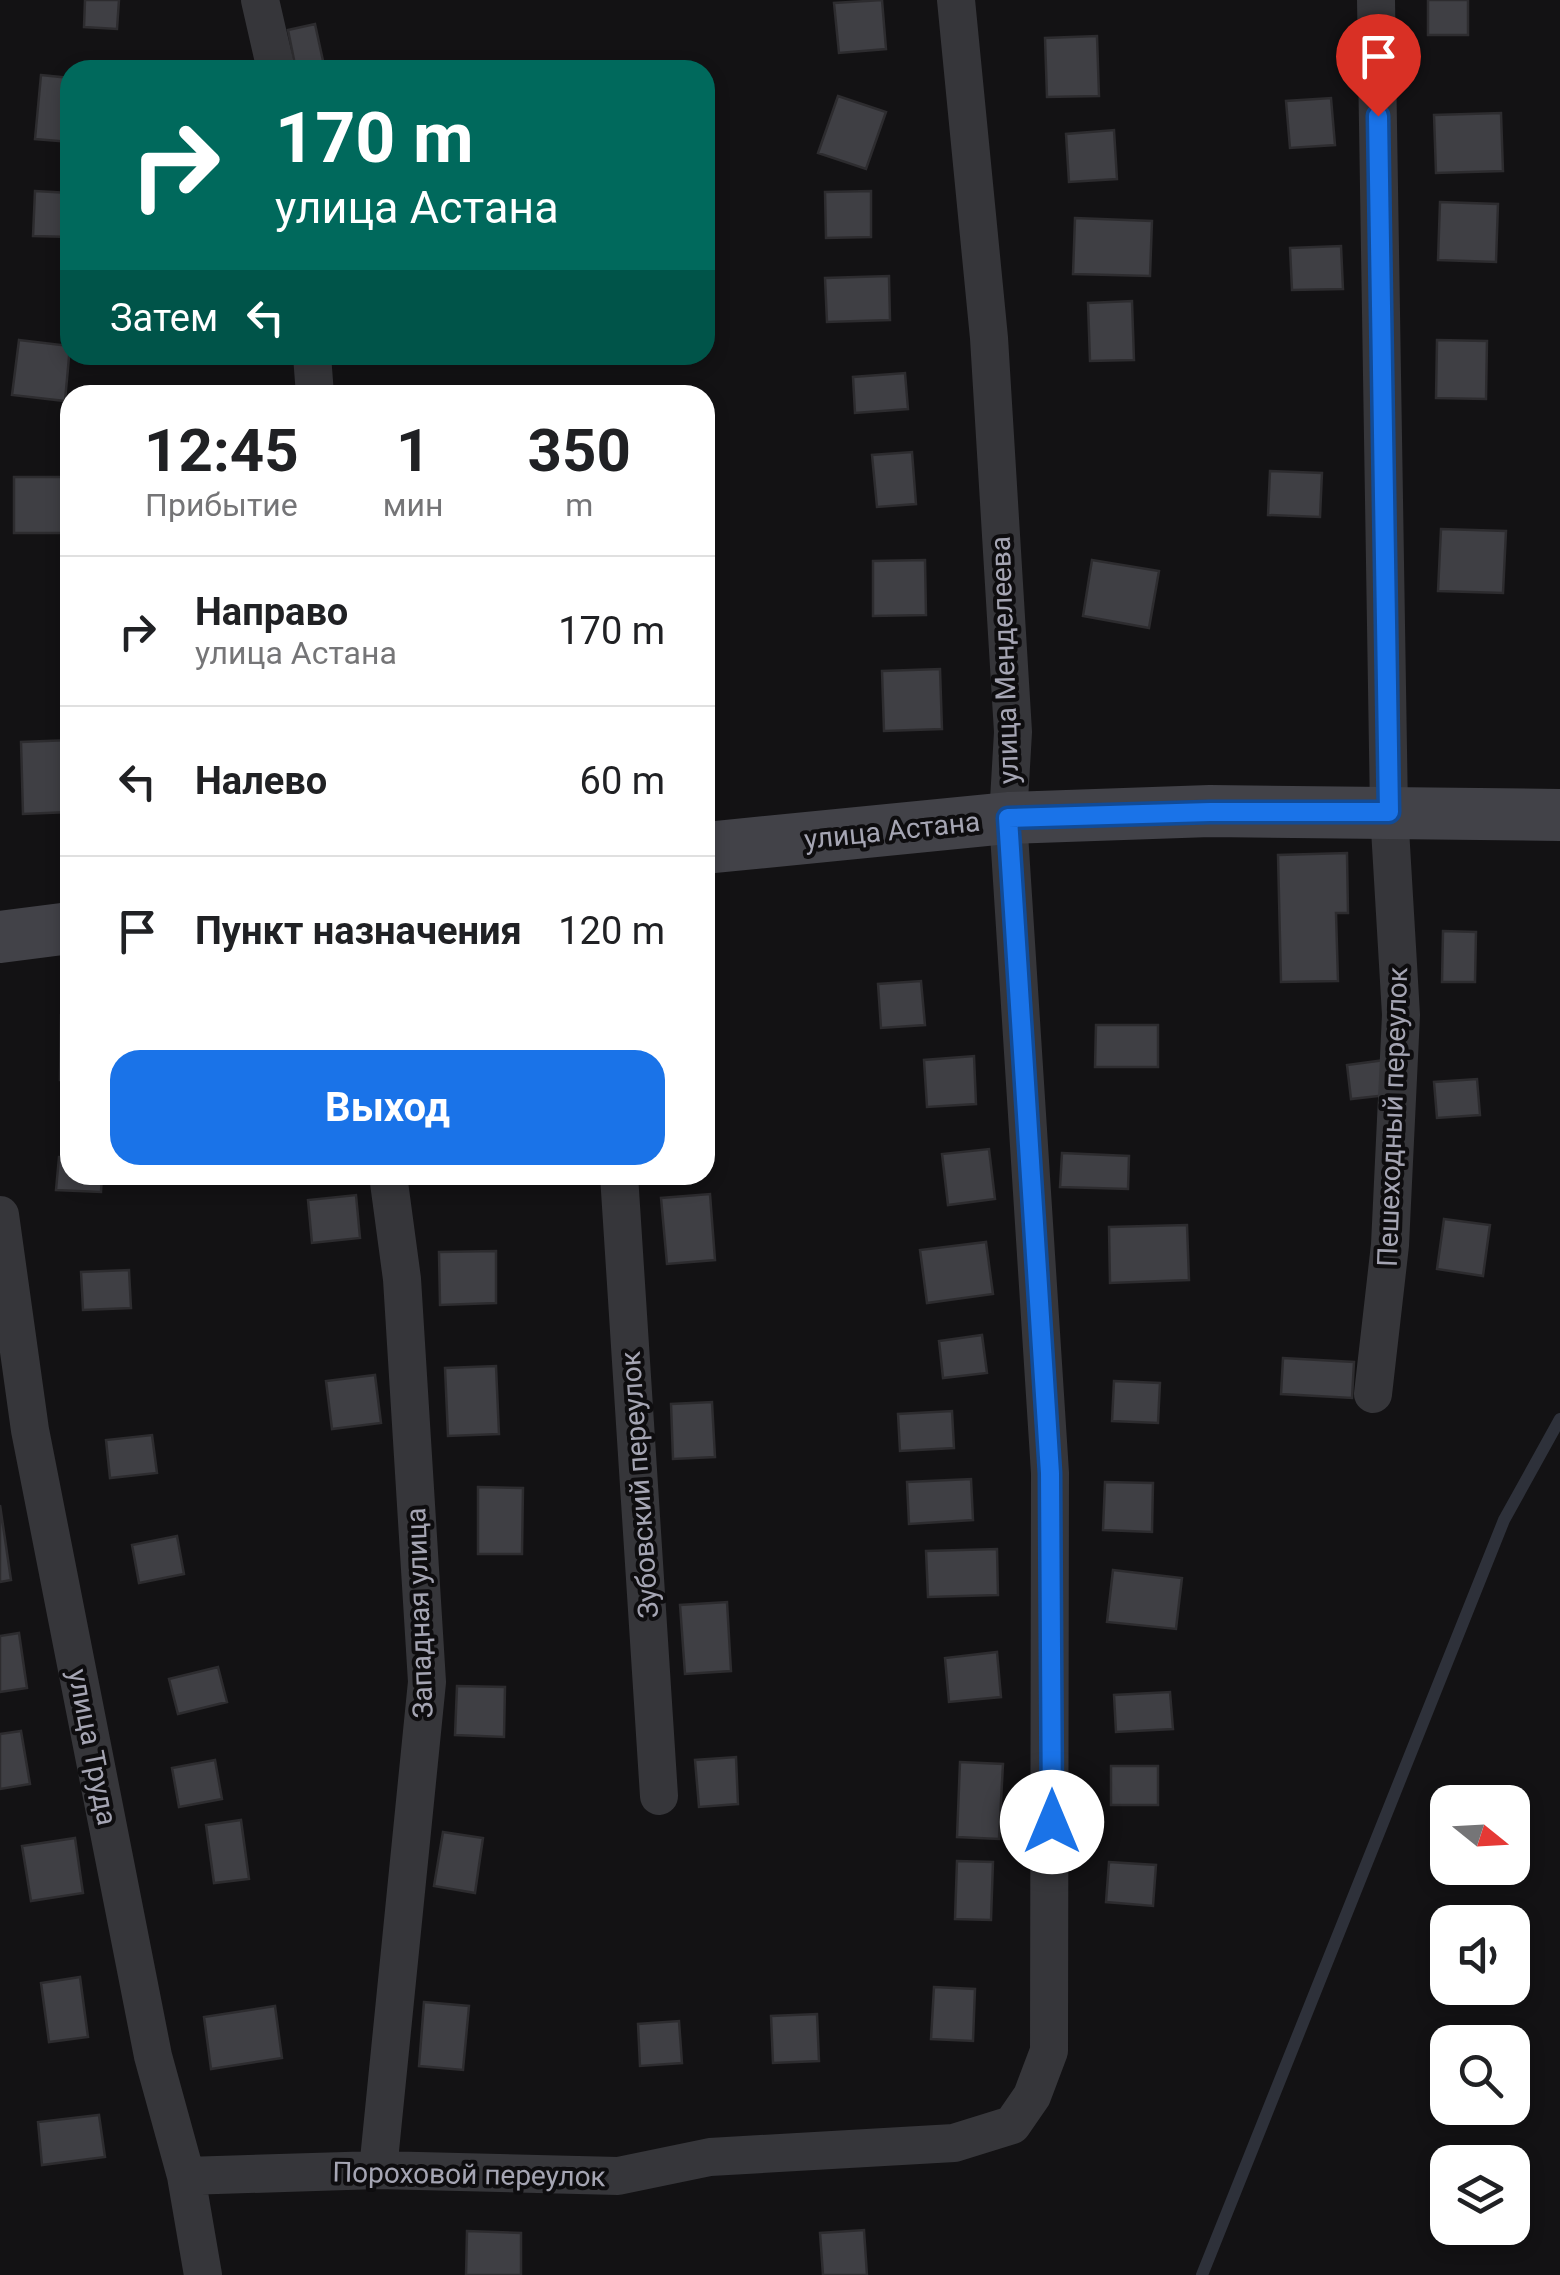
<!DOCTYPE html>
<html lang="ru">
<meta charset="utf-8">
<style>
:root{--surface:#fff;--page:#f6f6f6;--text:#202124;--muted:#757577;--line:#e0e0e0;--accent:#1a73e8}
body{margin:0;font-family:Roboto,sans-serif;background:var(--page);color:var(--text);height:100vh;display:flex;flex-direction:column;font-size:38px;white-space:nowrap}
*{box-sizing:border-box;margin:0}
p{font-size:32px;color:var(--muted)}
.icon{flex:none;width:55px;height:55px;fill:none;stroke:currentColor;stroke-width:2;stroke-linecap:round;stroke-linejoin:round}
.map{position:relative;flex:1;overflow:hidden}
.details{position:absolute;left:60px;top:385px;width:655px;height:800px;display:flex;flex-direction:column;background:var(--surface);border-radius:30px;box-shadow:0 5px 15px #0003}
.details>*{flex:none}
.banner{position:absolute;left:60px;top:60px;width:655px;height:305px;border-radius:30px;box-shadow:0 5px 15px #0003;background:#00695c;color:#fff;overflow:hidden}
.needle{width:65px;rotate:108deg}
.fabs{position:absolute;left:1430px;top:1785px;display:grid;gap:20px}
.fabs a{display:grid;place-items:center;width:100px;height:100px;border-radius:20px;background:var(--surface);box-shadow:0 5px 15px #0003;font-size:50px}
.pin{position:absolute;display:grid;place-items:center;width:85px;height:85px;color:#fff;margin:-102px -42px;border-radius:50% 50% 50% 0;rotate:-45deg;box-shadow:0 0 10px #0007}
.pin .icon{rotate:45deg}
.me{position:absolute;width:110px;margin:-55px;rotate:0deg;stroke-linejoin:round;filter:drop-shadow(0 0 8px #0008)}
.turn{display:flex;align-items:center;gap:35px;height:210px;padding:0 50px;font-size:45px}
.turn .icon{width:130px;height:130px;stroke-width:2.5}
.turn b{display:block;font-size:70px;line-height:85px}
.then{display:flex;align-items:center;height:95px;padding:0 50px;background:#0003;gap:20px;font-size:38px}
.eta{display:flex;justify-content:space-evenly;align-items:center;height:170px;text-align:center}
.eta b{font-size:60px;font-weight:700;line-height:70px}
.primary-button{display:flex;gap:20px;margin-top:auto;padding:20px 50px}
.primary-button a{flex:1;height:115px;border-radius:30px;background:var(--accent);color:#fff;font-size:40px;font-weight:700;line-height:115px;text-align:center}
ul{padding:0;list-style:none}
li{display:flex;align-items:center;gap:30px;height:150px;padding:0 50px;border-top:2px solid var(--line)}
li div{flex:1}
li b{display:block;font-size:38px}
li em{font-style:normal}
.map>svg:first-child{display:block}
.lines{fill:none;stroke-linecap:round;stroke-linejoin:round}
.stream{stroke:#2e313a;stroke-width:12}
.building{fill:#3f3f44;stroke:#2d2c2f;stroke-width:2.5}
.street{stroke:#36363a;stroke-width:38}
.secondary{stroke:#424248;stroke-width:52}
.route-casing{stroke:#114b97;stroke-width:25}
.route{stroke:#1a73e8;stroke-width:18}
.labels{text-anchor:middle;stroke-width:8;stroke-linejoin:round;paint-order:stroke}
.street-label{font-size:28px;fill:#a5a5b3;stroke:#0e0d0f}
</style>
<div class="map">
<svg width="1560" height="2275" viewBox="0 0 1560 2275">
<rect width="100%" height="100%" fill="#131214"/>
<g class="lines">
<path class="stream" d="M1202,2275L1504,1520L1560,1419"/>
</g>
<path class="building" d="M85,0H119L117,29L84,27Z
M882,0L886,49L839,53L834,3Z
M1428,0H1468V35H1428Z
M315,24L325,70H296L288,30Z
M1097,36L1099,96L1047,97L1045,38Z
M41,75L70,78V142L35,139Z
M838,96L886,112L866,169L818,153Z
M1331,98L1335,145L1290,148L1286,101Z
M1501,113L1503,171L1436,173L1434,115Z
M1114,130L1117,179L1069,182L1066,134Z
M35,191L70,193V237L33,236Z
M871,191V237L826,238L825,192Z
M1440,202L1498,204L1496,262L1438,260Z
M1075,218L1152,221L1150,276L1073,274Z
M1341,246L1343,289L1292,290L1290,248Z
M889,276L890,320L827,322L825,278Z
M1132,301L1134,360L1090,361L1088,303Z
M19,340L70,346L65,401L12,395Z
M1437,340L1487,341L1486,399L1436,398Z
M905,373L908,409L855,413L853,377Z
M912,452L916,504L877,507L872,455Z
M1270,471L1322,473L1320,517L1268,515Z
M14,477H70V533H14Z
M1441,529L1506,531L1503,593L1438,591Z
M925,560L926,615L873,616V561Z
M1092,560L1159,571L1149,628L1083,616Z
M940,669L942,729L884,731L882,671Z
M70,740V812L23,814L21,742Z
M1347,853L1348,913H1336L1338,981L1281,982L1278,855Z
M1443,931L1476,932L1475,982H1442Z
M921,981L925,1025L881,1028L878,984Z
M61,1015H70V1080H60Z
M1096,1025H1158V1067H1095Z
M974,1056L976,1104L927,1107L924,1060Z
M1385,1060L1388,1095L1351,1099L1347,1065Z
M1477,1079L1480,1115L1437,1118L1434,1082Z
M989,1149L995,1199L948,1205L942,1154Z
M1062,1153L1129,1156L1128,1189L1060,1187Z
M59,1157L70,1158V1175H102L101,1192L56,1190Z
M710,1194L715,1260L667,1264L661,1198Z
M356,1195L360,1238L312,1243L308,1200Z
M1444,1219L1490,1225L1483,1276L1437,1269Z
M1187,1225L1189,1280L1110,1283L1109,1227Z
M986,1242L993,1294L927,1303L920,1250Z
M496,1251V1303L440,1305L439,1252Z
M129,1270L131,1308L83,1310L81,1272Z
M982,1335L987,1373L943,1378L939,1341Z
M1283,1358L1354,1362L1352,1398L1281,1394Z
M496,1366L499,1434L448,1436L445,1368Z
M375,1375L381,1423L332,1429L326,1381Z
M1114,1381L1160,1383L1158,1423L1112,1421Z
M712,1402L715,1457L673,1459L671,1404Z
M952,1411L954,1448L900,1451L898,1414Z
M152,1435L157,1473L110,1478L106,1440Z
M971,1479L973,1520L909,1524L907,1482Z
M1105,1482L1153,1483L1152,1532L1103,1530Z
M478,1487L523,1488L522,1554H478Z
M0,1505L11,1580L0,1582Z
M177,1536L184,1574L139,1583L132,1545Z
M997,1549L998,1595L928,1597L926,1551Z
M1113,1570L1182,1578L1176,1629L1107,1622Z
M727,1602L731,1671L685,1674L680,1605Z
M19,1633L27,1688L0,1692V1636Z
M997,1652L1001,1697L949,1702L945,1658Z
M218,1667L227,1702L178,1714L169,1679Z
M457,1686L505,1687L504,1737L455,1735Z
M1170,1692L1173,1729L1116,1732L1114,1695Z
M21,1731L30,1784L0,1789V1734Z
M736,1757L738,1804L699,1807L695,1760Z
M215,1760L222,1799L179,1807L172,1768Z
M960,1762L1003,1764L999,1839L957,1837Z
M1111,1766H1158V1805H1111Z
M241,1820L249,1879L214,1883L206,1825Z
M443,1832L483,1838L475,1893L434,1886Z
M75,1838L83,1893L31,1901L22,1846Z
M957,1861L993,1862L991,1920L955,1919Z
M1109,1862L1156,1865L1153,1906L1106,1902Z
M80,1977L88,2037L49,2042L41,1983Z
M934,1987L975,1989L973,2041L931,2039Z
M424,2002L469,2006L463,2070L419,2066Z
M275,2006L282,2058L211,2069L204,2017Z
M817,2014L819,2061L773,2063L771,2016Z
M679,2021L682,2063L640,2066L638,2024Z
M99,2115L105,2157L42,2165L38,2122Z
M864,2230L867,2275H823L820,2233Z
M467,2231L521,2233V2275H466Z"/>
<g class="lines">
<path class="street" d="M260,0L276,70
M312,355L315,395
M619,1175L659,1796
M0,1215L30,1430L153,2056L186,2176L203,2275
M1373,1394L1390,1245L1401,1015L1389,812L1376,0
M378,2170L427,1682L402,1279L388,1175
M186,2176L378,2170L618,2176L710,2157L954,2143L1012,2125L1032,2096L1049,2051L1050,1473L1008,818L1013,732L989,338L956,0"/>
<path class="secondary" d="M705,848L1008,818L1210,811L1560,815
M0,937L70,928"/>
</g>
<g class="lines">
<g class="route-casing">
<path id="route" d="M1052,1822L1050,1473L1008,818L1210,812H1389L1378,116"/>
</g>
<use href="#route" class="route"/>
</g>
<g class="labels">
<g class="street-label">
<text transform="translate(1004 660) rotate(-92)" y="10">улица Менделеева</text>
<text transform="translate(892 830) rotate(-6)" y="10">улица Астана</text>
<text transform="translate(1392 1117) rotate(-88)" y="10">Пешеходный переулок</text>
<text transform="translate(639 1485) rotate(-94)" y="10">Зубовский переулок</text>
<text transform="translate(419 1613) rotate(-92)" y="10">Западная улица</text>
<text transform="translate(93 1747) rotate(79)" y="10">улица Труда</text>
<text transform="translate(469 2174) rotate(1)" y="10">Пороховой переулок</text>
</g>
</g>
</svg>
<div class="fabs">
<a><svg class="needle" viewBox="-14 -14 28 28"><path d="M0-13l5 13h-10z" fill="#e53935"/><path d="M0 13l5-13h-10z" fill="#757577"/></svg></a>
<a><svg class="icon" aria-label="sound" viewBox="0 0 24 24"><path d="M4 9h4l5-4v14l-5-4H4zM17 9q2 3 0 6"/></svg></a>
<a><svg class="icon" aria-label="search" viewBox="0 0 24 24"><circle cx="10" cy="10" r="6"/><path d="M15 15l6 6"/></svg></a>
<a><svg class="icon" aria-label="layers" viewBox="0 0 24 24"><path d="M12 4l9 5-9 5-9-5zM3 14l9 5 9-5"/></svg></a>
</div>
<div class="pin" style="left:1378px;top:116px;background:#d93025"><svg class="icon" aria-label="arrive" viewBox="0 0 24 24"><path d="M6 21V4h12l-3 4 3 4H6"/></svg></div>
<svg class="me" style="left:1052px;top:1822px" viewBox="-20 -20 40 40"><circle r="19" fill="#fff"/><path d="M0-13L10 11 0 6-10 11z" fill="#1a73e8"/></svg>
<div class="banner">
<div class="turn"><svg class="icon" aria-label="right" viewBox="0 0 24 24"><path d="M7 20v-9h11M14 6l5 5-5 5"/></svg><div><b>170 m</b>улица Астана</div></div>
<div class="then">Затем<svg class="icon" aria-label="left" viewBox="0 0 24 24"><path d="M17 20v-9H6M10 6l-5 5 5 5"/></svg></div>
</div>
<section class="details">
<div class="eta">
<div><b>12:45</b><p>Прибытие</p></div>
<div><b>1</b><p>мин</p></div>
<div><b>350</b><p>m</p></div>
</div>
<ul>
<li><svg class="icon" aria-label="right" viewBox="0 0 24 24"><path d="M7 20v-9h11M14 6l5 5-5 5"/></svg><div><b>Направо</b><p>улица Астана</p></div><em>170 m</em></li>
<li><svg class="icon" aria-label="left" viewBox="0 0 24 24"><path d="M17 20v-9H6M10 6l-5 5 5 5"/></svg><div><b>Налево</b></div><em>60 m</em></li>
<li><svg class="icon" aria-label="arrive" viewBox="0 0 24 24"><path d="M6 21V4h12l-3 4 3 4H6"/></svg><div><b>Пункт назначения</b></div><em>120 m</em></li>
</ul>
<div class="primary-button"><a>Выход</a></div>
</section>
</div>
